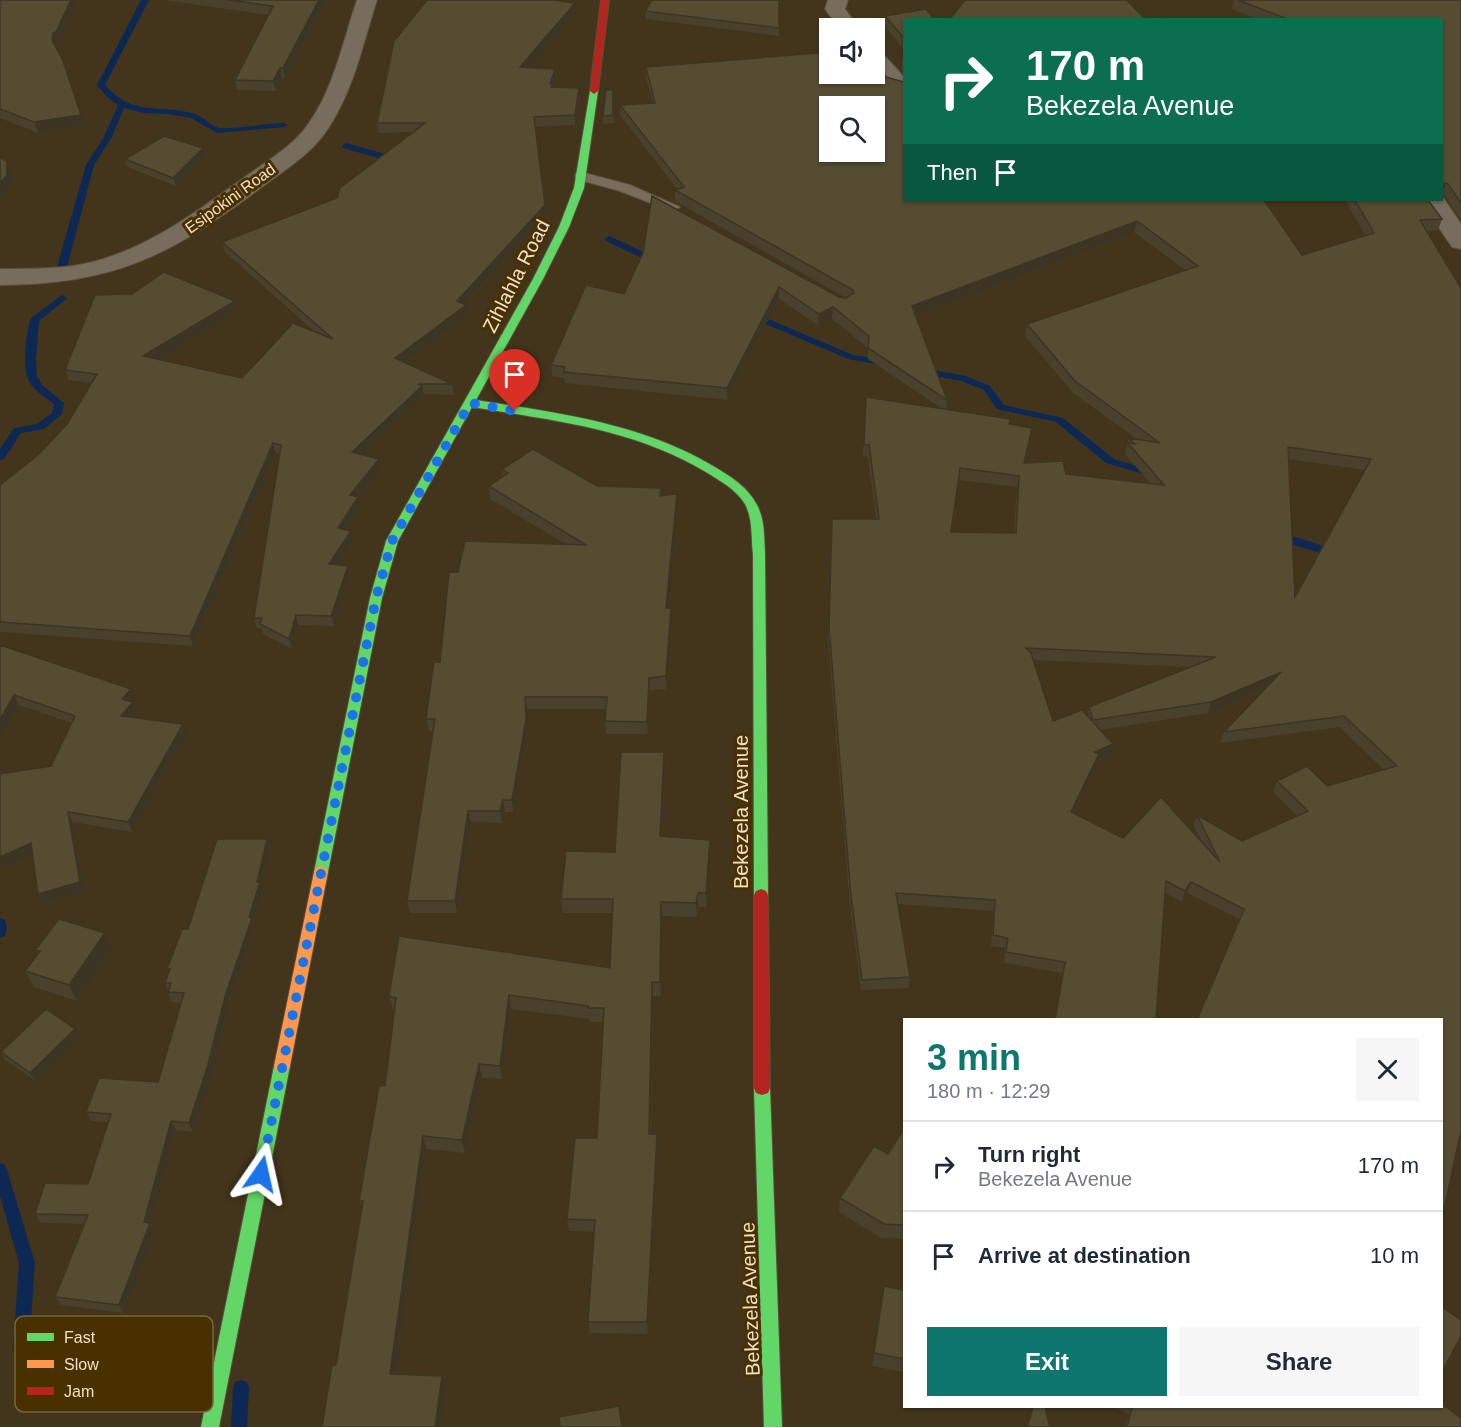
<!DOCTYPE html>
<meta charset="utf-8">
<style>
:root{--surface:#fff;--page:#f6f6f7;--text:#1f2937;--muted:#747a83;--line:#e0e1e3;--accent:#0f766e}
body{margin:0;font-family:Helvetica,sans-serif;background:var(--page);color:var(--text);height:100vh;display:flex;flex-direction:column;font-size:22px;white-space:nowrap}
*{box-sizing:border-box;margin:0}
p{font-size:20px;color:var(--muted)}
.icon{flex:none;width:33px;height:33px;fill:none;stroke:currentColor;stroke-width:2;stroke-linecap:round;stroke-linejoin:round}
.map{position:relative;flex:1;overflow:hidden}
.side{position:absolute;left:903px;top:1018px;width:540px;height:390px;display:flex;flex-direction:column;background:var(--surface);border-radius:0px;box-shadow:0 2px 4px #0004}
.side>*{flex:none}
.guide{position:absolute;left:903px;top:18px;width:540px;height:183px;border-radius:0px;box-shadow:0 2px 4px #0004;background:#0b6e4f;color:#fff;overflow:hidden}
.buttons{position:absolute;left:819px;top:18px;display:grid;gap:12px}
.buttons a{display:grid;place-items:center;width:66px;height:66px;border-radius:0px;background:var(--surface);box-shadow:0 2px 4px #0004;font-size:30px}
.pin{position:absolute;display:grid;place-items:center;width:51px;height:51px;color:#fff;margin:-62px -26px;border-radius:50% 50% 50% 0;rotate:-45deg;box-shadow:0 0 6px #0007}
.pin .icon{rotate:45deg}
.me{position:absolute;width:66px;margin:-33px;rotate:11deg;stroke-linejoin:round;filter:drop-shadow(0 0 4px #0008)}
.turn{display:flex;align-items:center;gap:21px;height:126px;padding:0 24px;font-size:27px}
.turn .icon{width:78px;height:78px;stroke-width:2.5}
.turn b{display:block;font-size:42px;line-height:51px}
.then{display:flex;align-items:center;height:57px;padding:0 24px;background:#0003;gap:12px;font-size:22px}
.round{display:grid;place-items:center;flex:none;width:63px;height:63px;border-radius:0px;background:var(--page)}
.head{display:flex;align-items:center;justify-content:space-between;height:102px;padding:0 24px}
h1{font-size:36px;font-weight:700;line-height:45px;color:var(--accent)}
.action{display:flex;gap:12px;margin-top:auto;padding:12px 24px}
.action a{flex:1;height:69px;border-radius:0px;background:var(--accent);color:#fff;font-size:24px;font-weight:700;line-height:69px;text-align:center}
.action a+a{background:var(--page);color:var(--text)}
ul{padding:0;list-style:none}
li{display:flex;align-items:center;gap:18px;height:90px;padding:0 24px;border-top:2px solid var(--line)}
li div{flex:1}
li b{display:block;font-size:22px}
li em{font-style:normal}
.map>svg:first-child{display:block}
.lines{fill:none;stroke-linecap:round;stroke-linejoin:round}
.stream{fill:#0d2953;fill-rule:evenodd}
.lane-casing{stroke:#5b503d;stroke-width:2}
.street-casing{stroke:#5b503d;stroke-width:2}
.fast-casing{stroke:#5b503d;stroke-width:2}
.slow-casing{stroke:#5b503d;stroke-width:2}
.jam-casing{stroke:#5b503d;stroke-width:2}
.lane{fill:#786d5c;fill-rule:evenodd}
.street{fill:#786d5c;fill-rule:evenodd}
.fast{fill:#63d668;fill-rule:evenodd}
.slow{fill:#ff974d;fill-rule:evenodd}
.jam{fill:#b3261e;fill-rule:evenodd}
.wall{fill:#49412b;fill-rule:evenodd}
.shaded-wall{fill:#3c3523}
.building{fill:#554c32;stroke:#3c3523;stroke-width:1.5;fill-rule:evenodd}
.route{stroke:#1a73e8;stroke-width:10;stroke-dasharray:0 18}
.labels{text-anchor:middle;stroke-width:6;stroke-linejoin:round;paint-order:stroke}
.far-street-label{font-size:16px;fill:#eedfc7;stroke:#493000}
.street-label{font-size:20px;fill:#eedfc7;stroke:#493000}
.key{fill:#493000;stroke:#7b653c;stroke-width:1.5}
.key-label{font-size:16px;fill:#eedfc7}
</style>
<div class="map">
<svg width="1461" height="1427" viewBox="0 0 1461 1427">
<rect width="100%" height="100%" fill="#43351b"/>
<g class="lines">
<path class="stream" d="M141,0H149L105,85C135,118 158,103 195,114C204,117 211,126 219,128C225,130 273,123 284,123L288,125L284,127L217,133L191,118L168,114L144,113L124,108L112,137L94,165L67,267L65,269H59L57,267L86,165L104,137L118,105L109,99L97,85Z
M346,143L399,158L400,160L396,163L343,148L342,146Z
M609,236L659,259L661,261L656,264L653,263L606,241L605,239Z
M62,295L67,298L65,300L39,321L36,360L37,376L42,385L64,403L62,414L44,429L21,433L4,459L0,460V449L14,428L37,424L52,413L54,404C45,397 34,391 29,381C22,368 26,331 31,318Z
M752,312L853,355L885,360L890,363L885,366L848,359L749,317V313Z
M922,368L966,376L990,386L1004,405L1063,418L1114,459L1157,472L1158,474L1153,477L1106,463L1056,422L997,409L984,390L961,381L919,373L917,371Z
M1277,531L1339,551L1340,554L1335,558L1273,538L1272,535Z
M0,918L5,920C7,925 7,931 5,936L0,938Z
M0,1163L5,1165L7,1170L35,1263L29,1347L35,1352L68,1350L88,1362L102,1365L114,1360L135,1364L146,1359C155,1363 165,1372 169,1381L167,1387L161,1389L155,1387L144,1376C131,1383 125,1374 113,1377C100,1379 100,1382 86,1377C79,1375 73,1368 66,1366C45,1361 25,1379 13,1350L19,1263L0,1196Z
M241,1380L247,1382L249,1388L247,1427H231L233,1388L235,1382Z"/>
<g class="lane-casing">
<path id="lane" d="M581,172L630,185L680,207L673,211L668,210L620,191L576,179L575,176L576,173Z"/>
</g>
<g class="street-casing">
<path id="street" d="M357,0H377C363,43 354,89 329,127C313,153 286,169 262,187C170,255 117,284 0,285V269C24,269 49,269 73,266C137,256 191,216 242,179C265,162 293,147 309,123C334,88 343,41 357,0Z
M828,0H848L845,9L859,28H839L825,9Z
M874,52L882,53L904,77V91L886,85L874,71Z
M1442,196L1461,224V249L1452,247L1420,200H1442Z"/>
</g>
<g class="fast-casing">
<path id="fast" d="M594,88L598,91L584,188L569,227L543,279L476,400C557,413 641,423 713,466C730,476 747,486 757,505C765,520 764,537 765,554L768,895L766,899L761,901L756,899L754,895L753,554C751,537 753,519 745,504C736,489 720,481 706,472C635,429 553,420 472,407L398,541L382,598L328,872L326,876L321,878L316,876L314,872L370,598L386,541L533,279L559,227L574,188L590,91Z
M282,1059L288,1061L290,1066L219,1427H201L274,1066L276,1061Z
M762,1081L768,1083L770,1088L782,1427H764L754,1088L756,1083Z"/>
</g>
<g class="slow-casing">
<path id="slow" d="M321,866L326,868L328,872L290,1066L288,1071L282,1073L276,1071L274,1066L314,872L316,868Z"/>
</g>
<g class="jam-casing">
<path id="jam" d="M601,0H609L598,91L594,94L590,91Z
M761,889L766,891L768,895L770,1088L768,1093L762,1095L756,1093L754,1088V895L756,891Z"/>
</g>
<use href="#lane" class="lane"/>
<use href="#street" class="street"/>
<use href="#fast" class="fast"/>
<use href="#slow" class="slow"/>
<use href="#jam" class="jam"/>
</g>
<path class="wall" d="M0,0H79L59,43H56V47L84,125L38,133L0,118Z
M164,0H326L285,78H282L276,91L237,90L235,80L268,15Z
M779,0V36L646,19L645,11Z
M1234,0H1461V220L1444,195L1442,194V20H1260L1232,9Z
M576,12L528,68L555,69L556,79L553,87L579,88V97L575,125L535,127L546,214L465,304L468,315L404,363L452,384L454,395L423,394L424,396L362,454L381,469L358,498L360,507L345,530L351,531L353,541L338,565L350,576L334,626L298,625L292,649L263,634L261,628H257L254,618L280,454L276,453L193,646L0,632V485L38,455L67,424L91,383L69,380L65,370L238,311L157,360L242,378L316,333L225,252L222,242L337,198L412,132L379,133L377,123Z
M885,16L904,20V50L885,26Z
M830,52V74H850L852,76L859,74H874V69L878,68L886,77L904,82V200H1264L1302,255L1365,235L1345,200H1428L1442,219L1438,230L1427,231L1461,288V1131L1442,1219V1020H1197L1239,919L1187,893L1182,902L1165,893L1156,1020H1054L1063,973L1004,963L1006,948L991,946L993,911L898,904L910,977L909,988L861,990L850,907L828,639L832,519H876L868,457L863,456L866,397L941,408L868,359V348L832,319L818,325L779,299L727,400L565,383L564,378L552,376L551,365L586,285L624,294L643,253L652,196L839,297L846,298L675,201V190L677,189L620,115V105L653,103L646,78V67ZM830,106H874V152H830ZM1134,232L1185,270L1027,324L1025,336L1073,393L1137,439L1129,438L1125,454L1150,483L1066,474L1063,461L1025,463L1032,428L1009,424L1010,419L946,409L947,400L916,316ZM1289,459L1365,470L1295,597ZM959,480L1017,487L1014,533L951,532ZM1033,660L1190,667L1089,707L1087,716L1082,710L1053,721ZM1266,688L1224,732L1220,743L1340,727L1384,770L1327,786L1307,766L1277,781L1273,792L1297,816L1242,841L1197,815L1194,826L1201,841L1161,797L1123,838L1074,813L1096,765L1098,760L1110,755L1113,744L1100,730L1208,713Z
M904,59V75L901,70L902,60Z
M613,90L614,123L603,124V116Z
M203,148L205,156L176,186L127,167L125,159Z
M502,469L597,486L661,488V496L678,507L668,608H671L672,620L666,689L649,690L648,734H606L605,721L606,709H527V732L513,812H505L502,823L471,822L457,913H410L407,901L433,731H429L426,719L440,662L458,572L566,544L490,499L489,486L503,477Z
M0,645L131,689L135,699L132,702L137,713L133,717L187,734L132,832L73,822L85,892L44,904L38,894L33,855L5,867L72,723L19,705L0,739Z
M665,767L662,836L710,840V854L706,907H698L697,917L662,916L661,996H653L651,1134H657V1147L648,1334L590,1333L588,1322L594,1232L569,1231L567,1219L597,1138L603,1022H590L589,1019L511,1009L502,1079L482,1078L465,1153L426,1149L396,1375L446,1387L336,1365L362,1207L359,1201L385,1086L395,1010H393L389,996L610,968L612,913H563L561,899L615,852Z
M267,839L270,849L262,886L264,892L254,923L255,927L230,1003L212,1078L193,1132L176,1130L151,1225L155,1232L124,1313L61,1305L55,1297L85,1224L41,1223L35,1214L88,1184L108,1122L91,1121L86,1112L158,1082L182,1003L172,1002L168,992V990L165,983L169,973L167,969L188,929Z
M105,933L113,949L77,1001L34,987L25,971L38,954L35,950Z
M80,1036L35,1080L5,1060L1,1052Z
M904,1129V1239L881,1238L839,1212L840,1198L888,1154Z
M884,1286L904,1290V1372L872,1366Z
M1112,1407H1442L1461,1427H1125L1129,1414Z"/>
<path class="shaded-wall" d="M71,0H79L59,43H56L55,51L52,40L53,33Z
M319,0H326L285,78L283,68Z
M575,3L576,12L521,77L520,67Z
M280,68L282,78L276,91L273,81Z
M555,69L556,79L553,87V94L550,84Z
M579,88V97L575,125V115Z
M81,115L84,125L38,133L34,122Z
M203,148L205,156L176,186L173,178Z
M7,162L11,173V186L0,199V183Z
M545,205L546,214L460,309L466,305L468,315L397,368L395,358L457,301Z
M1137,221L1134,232L911,318L912,306Z
M779,287V299L727,400V388Z
M235,301L238,311L146,367L143,356Z
M833,307L832,319L818,325L819,314Z
M422,386L424,396L354,462L352,452Z
M273,443L276,453L193,646L190,636Z
M379,459L381,469L358,498L360,507L340,538L338,528L350,495Z
M677,494L678,507L667,620L666,608Z
M351,531L353,541L332,574L329,564Z
M348,566L350,576L334,626L331,616Z
M671,608L672,620L666,689V676Z
M296,615L298,625L292,649L289,639Z
M1281,672L1277,683L1208,713L1211,702Z
M649,678V690L648,734L647,722Z
M131,689L135,699L126,709L122,699Z
M14,695L19,705L0,739V720Z
M525,697L527,709V732L513,812L512,800Z
M133,702L137,713L125,726L121,716Z
M183,724L187,734L132,832L128,822Z
M1113,744L1110,755L1098,760L1096,765L1069,823L1071,812L1095,752Z
M664,752L665,767L661,850L660,836Z
M503,800L505,812L502,823L500,811Z
M468,811L471,822L457,913L455,901Z
M68,812L73,822L85,892L44,904L38,894Z
M267,839L270,849L262,886L264,892L254,923L255,927L230,1003L212,1078L193,1132L189,1123L226,993L249,917Z
M710,840V854L706,907V893Z
M31,843L37,853L5,867L0,857Z
M1191,882L1187,893L1182,902L1185,891Z
M698,893V907L697,917L696,903Z
M661,902L662,916L661,996L660,982Z
M105,933L113,949L77,1001L69,985Z
M652,982L653,996L650,1147L649,1134Z
M509,995L511,1009L502,1079L500,1066Z
M75,1029L80,1036L35,1080L30,1073Z
M479,1064L482,1078L465,1153L462,1140Z
M171,1121L176,1130L151,1225L155,1232L124,1313L119,1305L144,1222Z
M657,1134V1147L648,1334L647,1322Z
M423,1136L426,1149L395,1385L390,1374Z
M442,1376L446,1387L440,1427H435Z"/>
<path class="building" d="M0,0H71L56,32L53,33L52,40L62,58L81,115L34,122L0,109Z
M228,0H319L283,68H280L273,81L235,80L273,6Z
M427,0H554L575,3L520,67L555,69L550,84H552L551,87L579,88L575,115L534,117L545,205L457,301L466,305L395,358L452,384H418L422,386L352,452L379,459L350,495L358,497L338,528L351,531L329,564L348,566L331,616L296,615L289,639L260,624L262,618H254L281,445L273,443L190,636L0,622V485L38,455L67,424L97,374L65,370L95,295L132,294L164,272L235,301L143,356L242,378L293,323L333,339L222,242L337,198L340,188L425,123H377L394,41Z
M652,0H779V28L645,11Z
M965,0H1127L1146,20H949Z
M1238,0H1461V203L1448,184L1444,183V187H1442V20H1290Z
M926,9L935,20H904V38L885,16Z
M1165,16L1168,20H1158Z
M830,52V74H850L852,76L859,74H874V69L878,68L886,77L904,82V200H1264L1302,255L1374,233L1355,200H1428L1442,219L1420,220L1461,288V1131L1442,1218V1020H1197L1244,909L1191,882L1185,891L1166,881L1156,1020H1055L1065,962L1006,952L1008,938L993,935L995,900L896,893L910,977L862,980L851,896L829,628L832,519H879L869,445H864L866,397L1010,419L1009,424L1032,428L1024,463L1063,461L1066,474L1164,485L1128,443L1135,444L1129,438L1160,443L1075,381L1027,324L1198,266L1137,221L912,306L947,400L868,348L869,336L833,307L819,314L779,287L727,388L564,372L565,367L551,365L586,285L624,294L643,253L652,196L839,297L846,298L854,293L853,290L675,190L684,187L620,105L655,103L646,67ZM830,106H874V152H830ZM1288,447L1371,459L1295,597ZM960,468L1019,476L1016,533L951,532ZM1026,648L1216,657L1089,707L1093,720L1211,702L1281,672L1224,732L1344,716L1397,766L1327,786L1307,766L1277,781L1308,811L1242,841L1197,815L1220,862L1161,797L1123,838L1071,812L1099,754L1095,752L1113,744L1082,710L1053,721L1031,653Z
M606,90H613V115L603,116Z
M164,136L203,148L173,178L125,159Z
M0,157L7,162V175L0,183Z
M533,449L597,486L661,488L660,496L677,494L666,608H671L666,676L649,678L647,722L605,721L607,697H525L526,720L512,800H503L500,811H468L455,901H407L435,719H426L434,662H440L449,572H458L465,541L586,545L489,486L508,473L502,469Z
M0,645L131,689L122,699L133,702L121,716L183,724L128,822L68,812L80,882L38,894L31,843L0,857V774L51,766L75,716L14,695L0,720Z
M621,752H664L660,836L710,840L706,893H698L696,903L661,902L660,982H652L649,1134H657L647,1322H588L595,1220L567,1219L575,1138H597L604,1008H588V1006L509,995L500,1066L479,1064L462,1140L423,1136L390,1374L442,1376L435,1427H322L332,1365H336L363,1201H359L379,1086H385L396,998L389,996L399,936L610,968L613,899H561L566,851L615,852Z
M217,839H267L257,882H260L249,917L252,918L226,993L207,1068L189,1123L171,1121L144,1222L150,1223L119,1305L55,1297L88,1215L35,1214L45,1183L88,1184L111,1114L86,1112L99,1078L158,1082L184,993L168,992L171,983H165L170,969H167L182,929H188Z
M59,919L105,933L69,985L25,971L40,951L35,950Z
M46,1009L75,1029L30,1073L1,1052Z
M904,1129V1225L884,1224L840,1198L874,1146L888,1154Z
M884,1286L904,1290V1359L874,1353Z
M1442,1307L1461,1320V1336L1442,1372Z
M1442,1404L1461,1418V1427H1127L1132,1407H1442Z
M619,1406L622,1427H560L559,1417Z
M1033,1407H1045L1050,1427H1027Z"/>
<g class="lines">
<path class="route" d="M261,1174L376,598L392,541L470,403L515,411"/>
</g>
<g class="labels">
<g class="far-street-label">
<text transform="translate(230 198) rotate(-36)" y="6">Esipokini Road</text>
</g>
<g class="street-label">
<text transform="translate(516 276) rotate(-63)" y="7">Zihlahla Road</text>
<text transform="translate(741 812) rotate(-90)" y="7">Bekezela Avenue</text>
<text transform="translate(750 1299) rotate(-92)" y="7">Bekezela Avenue</text>
</g>
</g>
<rect x="15" y="1316" width="198" height="96" rx="9" class="key"/>
<rect x="27" y="1333" width="27" height="8" fill="#63d668"/>
<rect x="27" y="1360" width="27" height="8" fill="#ff974d"/>
<rect x="27" y="1387" width="27" height="8" fill="#b3261e"/>
<g class="key-label">
<text x="64" y="1343">Fast</text>
<text x="64" y="1370">Slow</text>
<text x="64" y="1397">Jam</text>
</g>
</svg>
<div class="buttons">
<a><svg class="icon" aria-label="sound" viewBox="0 0 24 24"><path d="M4 9h4l5-4v14l-5-4H4zM17 9q2 3 0 6"/></svg></a>
<a><svg class="icon" aria-label="search" viewBox="0 0 24 24"><circle cx="10" cy="10" r="6"/><path d="M15 15l6 6"/></svg></a>
</div>
<div class="pin" style="left:515px;top:411px;background:#d93025"><svg class="icon" aria-label="arrive" viewBox="0 0 24 24"><path d="M6 21V4h12l-3 4 3 4H6"/></svg></div>
<svg class="me" style="left:261px;top:1174px" viewBox="-20 -20 40 40"><path d="M0-17L14 15 0 8-14 15z" fill="#1a73e8" stroke="#fff" stroke-width="4"/></svg>
<div class="guide">
<div class="turn"><svg class="icon" aria-label="right" viewBox="0 0 24 24"><path d="M7 20v-9h11M14 6l5 5-5 5"/></svg><div><b>170 m</b>Bekezela Avenue</div></div>
<div class="then">Then<svg class="icon" aria-label="arrive" viewBox="0 0 24 24"><path d="M6 21V4h12l-3 4 3 4H6"/></svg></div>
</div>
<section class="side">
<div class="head"><div><h1>3 min</h1><p>180 m · 12:29</p></div><a class="round"><svg class="icon" aria-label="close" viewBox="0 0 24 24"><path d="M6 6l12 12M18 6L6 18"/></svg></a></div>
<ul>
<li><svg class="icon" aria-label="right" viewBox="0 0 24 24"><path d="M7 20v-9h11M14 6l5 5-5 5"/></svg><div><b>Turn right</b><p>Bekezela Avenue</p></div><em>170 m</em></li>
<li><svg class="icon" aria-label="arrive" viewBox="0 0 24 24"><path d="M6 21V4h12l-3 4 3 4H6"/></svg><div><b>Arrive at destination</b></div><em>10 m</em></li>
</ul>
<div class="action"><a>Exit</a><a>Share</a></div>
</section>
</div>
